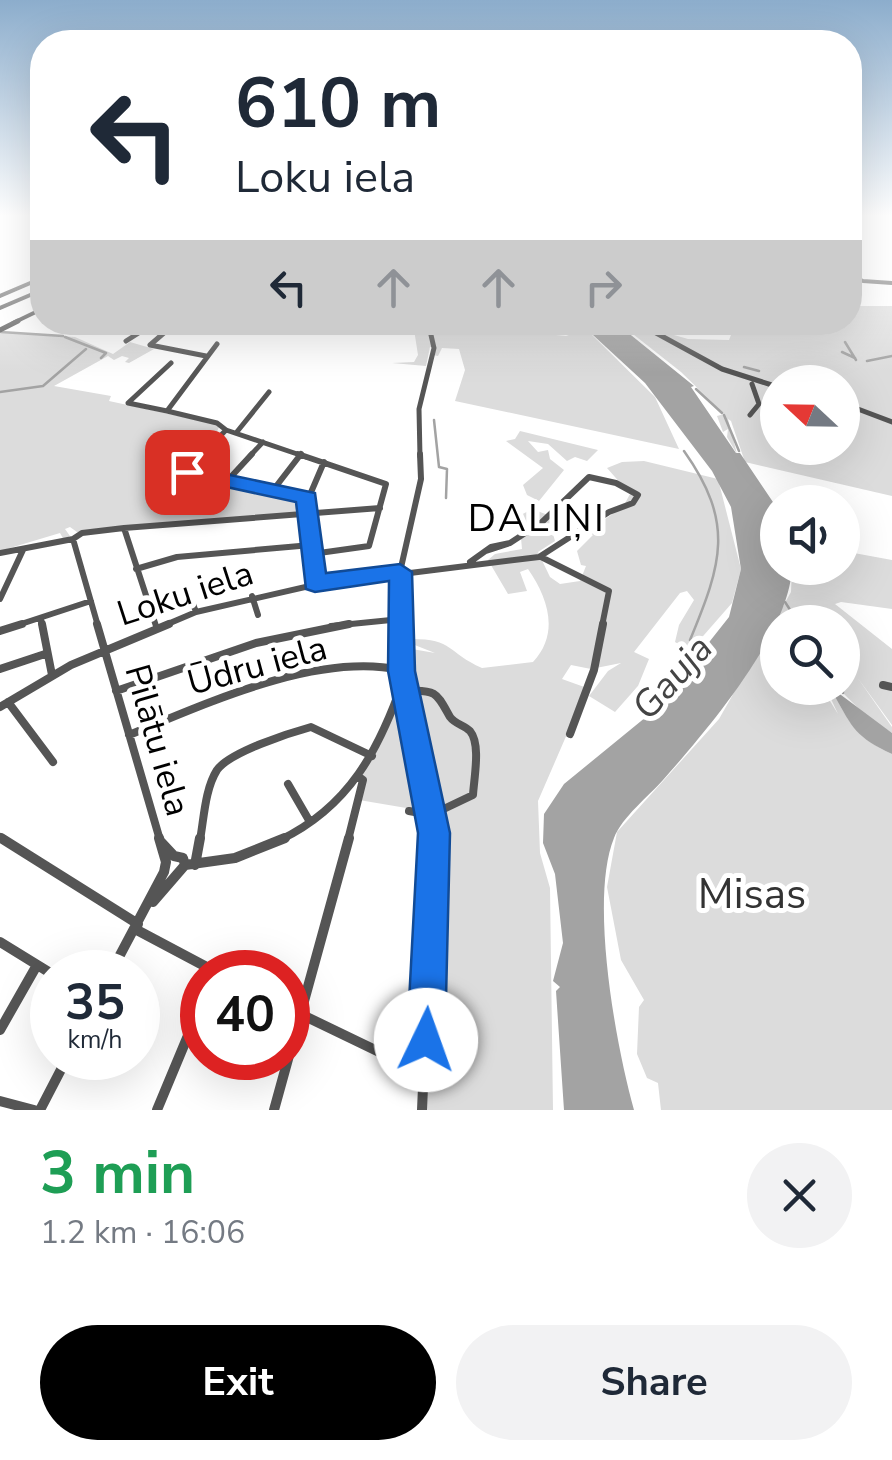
<!DOCTYPE html>
<meta charset="utf-8">
<style>
:root{--surface:#fff;--page:#f2f2f3;--text:#1f2937;--muted:#747a83;--accent:#000}
body{margin:0;font-family:"Nunito Sans",sans-serif;background:var(--page);color:var(--text);height:100vh;display:flex;flex-direction:column;font-size:38px;white-space:nowrap}
*{box-sizing:border-box;margin:0}
p{font-size:32px;color:var(--muted)}
.icon{flex:none;width:55px;height:55px;fill:none;stroke:currentColor;stroke-width:2;stroke-linecap:round;stroke-linejoin:round}
.map{position:relative;height:1110px;overflow:hidden}
.sheet{display:flex;flex-direction:column;background:var(--surface);flex:1}
.sheet>*{flex:none}
.guide{position:absolute;left:30px;top:30px;width:832px;height:305px;border-radius:40px;box-shadow:0 10px 40px #0002;background:#fff;color:var(--text);overflow:hidden}
.needle{width:65px;rotate:292deg}
.controls{position:absolute;left:760px;top:365px;display:grid;gap:20px}
.controls a{display:grid;place-items:center;width:100px;height:100px;border-radius:50%;background:var(--surface);box-shadow:0 10px 40px #0002;font-size:50px}
.speed{position:absolute;left:30px;top:950px;display:flex;gap:20px;font-size:50px;font-weight:700;text-align:center}
.speed>*{display:grid;place-content:center;width:130px;height:130px;border-radius:50%;background:var(--surface);box-shadow:0 10px 40px #0002;line-height:1}
.speed small{font-size:25px;font-weight:400}
.speed .limit{border:15px solid #d22;background:#fff;color:#111}
.pin{position:absolute;display:grid;place-items:center;width:85px;height:85px;color:#fff;margin:-42px;border-radius:20px;box-shadow:0 5px 15px #0006}
.me{position:absolute;width:110px;margin:-55px;rotate:3deg;stroke-linejoin:round;filter:drop-shadow(0 0 8px #0008)}
.turn{display:flex;align-items:center;gap:35px;height:210px;padding:0 40px;font-size:45px}
.turn .icon{width:130px;height:130px;stroke-width:2.5}
.turn b{display:block;font-size:70px;line-height:85px}
.lanes{display:flex;align-items:center;height:95px;padding:0 40px;background:#0003;justify-content:center;gap:50px;direction:ltr}
.lanes .off{opacity:.35}
.round{display:grid;place-items:center;flex:none;width:105px;height:105px;border-radius:52px;background:var(--page)}
.overview{display:flex;align-items:center;justify-content:space-between;height:170px;padding:0 40px}
h1{font-size:60px;font-weight:700;line-height:75px;color:#1e9e55}
.primary-button{display:flex;gap:20px;margin-top:auto;padding:20px 40px}
.primary-button a{flex:1;height:115px;border-radius:60px;background:var(--accent);color:#fff;font-size:40px;font-weight:700;line-height:115px;text-align:center}
.primary-button a+a{background:var(--page);color:var(--text)}
.map>svg:first-child{display:block}
.green{fill:#dcdcdc;fill-rule:evenodd}
.water{fill:#a3a3a3}
.lines{fill:none;stroke-linecap:round;stroke-linejoin:round}
.stream{stroke:#a3a3a3;stroke-width:2.5}
.minor-far4{stroke:#555;stroke-width:4}
.minor-far3{stroke:#555;stroke-width:5}
.minor-far2{stroke:#555;stroke-width:6}
.minor-far1{stroke:#555;stroke-width:8}
.minor{stroke:#555;stroke-width:10}
.route{fill:#1a73e8;stroke:#114b97;stroke-width:2.5}
.labels{text-anchor:middle;stroke-width:10;stroke-linejoin:round;paint-order:stroke}
.street-label{font-size:35px;fill:#000;stroke:#fff}
.neighbourhood-label{font-size:38px;letter-spacing:2.5px;fill:#000;stroke:#fff}
.water-label{font-size:38px;font-style:italic;fill:#444;stroke:#fff}
.near-park-label{font-size:42px;fill:#333;stroke:#fff}
</style>
<div class="map">
<svg width="892" height="1110" viewBox="0 0 892 1110">
<rect width="100%" height="100%" fill="#fff"/>
<path class="green" d="M850,306H892V496L745,462L731,421L728,419L737,454L727,437L728,429L723,432L717,416L724,414L681,372L619,323H634L660,333L641,323H719L692,332L667,333L688,339L729,340L731,335L824,333L827,323L850,322ZM778,382H842V448H778Z
M413,323H515L536,333L566,336L586,329L655,397L679,449L455,401L465,370L459,349L442,348L438,356L433,355L435,347H430L426,366L392,363L414,362L418,355Z
M0,332L75,337L113,354L130,342L154,349L129,363L125,362L129,358L122,356L114,360L108,356L54,386L111,396L109,401L220,425L212,442L201,448L202,452L177,475L303,497L302,507L296,508L295,515L77,532L70,527L65,529L70,536L64,540L60,533L0,551Z
M520,431L598,450L587,461L575,457L567,461L548,444L528,441L538,452L548,450L550,459L564,470L539,501L527,495L523,485L543,468L506,441L515,439Z
M644,461L718,479L741,569L732,603L690,651L675,642L679,625L694,600L687,591L680,593L634,652L649,659L638,686L615,712L589,696L608,671L621,663L591,669L571,665L562,679L587,688L538,801L540,853L550,888L553,1110H422L430,812L359,800V777L403,680L400,642L412,649L435,653L407,642V639C454,638 446,652 482,668L533,662C560,633 548,598 528,569L520,572L527,591L508,594L488,560L495,554L522,549L519,516L532,509L564,521L553,534L555,541L538,552L550,577L560,584L580,581L586,566L581,565L577,551L593,535L587,531L623,507L630,494L607,468L622,462Z
M843,551L892,560V609L841,602L835,604L892,649V725L857,677L892,727V733L865,715L843,693L834,695C852,727 858,738 892,754V1110H661L658,1083L647,1078L637,1054L639,1007L644,1000L621,960L607,887L617,832L719,719L791,592L792,568H842ZM778,622H842L843,665L850,682L842,688H826L838,714L822,688H778Z"/>
<path class="water" d="M580,323H616L694,386L691,387L736,453H740L777,508L778,568H792C789,634 708,729 663,780C649,796 622,817 614,838C589,899 616,1046 634,1110H564L556,991L560,987L553,981L563,943L555,874L543,843L544,814L564,784L657,708L729,617L741,569L731,507L712,471L645,383Z
M837,692L892,733V754C856,737 853,729 834,695Z"/>
<g class="lines">
<path class="stream" d="M1,332L63,336
M65,337L106,353L101,358
M845,342L856,360
M842,352L855,358
M867,361L892,356
M744,367L759,371
M696,389L722,413
M0,392L43,386L86,349
M724,415L739,451
M434,420L439,467L447,469L446,498
M684,451C735,523 722,563 690,640
M785,602L798,622
M842,680L843,693"/>
<path class="minor-far4" d="M850,275L863,281L892,283
M0,296L42,278
M0,308L42,290
M121,322L127,323
M13,323L42,309"/>
<path class="minor-far3" d="M121,322L165,332L150,345L206,356
M636,322L722,369L778,387
M0,330L18,321
M126,341L156,322
M217,344L167,411L217,423L226,430L306,457
M842,403L892,422
M167,411L128,403L171,363
M750,415L759,404L752,384
M236,433L269,392
M200,457L226,430
M249,457L263,442
M420,457L419,409L434,348L428,322"/>
<path class="minor-far2" d="M202,454L189,468V474L308,497
M298,454L386,484L369,546L312,554
M228,480L252,454
M274,489L301,454
M124,528L156,626
M73,539L98,626
M0,553L73,539L82,533L124,528L380,508
M541,557L609,591L602,626
M470,562L491,547L510,543L486,551
M136,569L177,557L311,545
M315,583L306,504L324,462
M189,593L196,612
M252,596L258,615
M0,599L23,550
M41,619L42,626
M15,626L91,601
M163,626L196,612L362,574L410,573L539,557L609,512L633,503L638,495L616,483L589,477L542,522L510,543
M331,626L401,619
M401,626L400,572L421,479L420,454"/>
<path class="minor-far1" d="M42,624L52,675
M97,624L160,840
M401,624L402,671L434,840
M0,631L22,624
M0,669L45,654
M883,685L892,687
M116,691L256,643L349,624
M407,691C437,689 437,694 450,717C455,724 464,725 470,731C481,744 474,778 473,795L431,815L409,811
M8,702L53,762
M0,707L71,665L169,624
M570,734L594,670L603,624
M129,735C205,704 317,652 400,670
M288,784L310,822
M0,837L5,840
M200,840C204,818 205,789 217,770C230,752 289,733 311,727L372,756
M280,840C349,807 379,750 403,681
M348,840L363,780L359,777"/>
<path class="minor" d="M1,838L138,924
M185,865L235,858L285,838
M195,865L200,838
M153,902L185,865L183,858L174,856L160,841
M135,929L216,972
M0,942L52,974
M111,972L164,872L166,862L159,838
M288,1008L425,1074
M0,1030L37,965
M0,1101L34,1110
M40,1110L67,1058
M157,1110L202,1002
M274,1110L349,838
M422,1110L434,838"/>
</g>
<linearGradient id="sky" x2="0" y2="1"><stop stop-color="#8cadcc"/><stop offset="0.58" stop-color="#fff"/><stop offset="1" stop-color="#fff" stop-opacity="0"/></linearGradient>
<rect width="892" height="372" fill="url(#sky)"/>
<path class="route" d="M187,466L315,493L326,573L400,564L412,572L415,671L450,833L445,1040L440,1053L426,1059L413,1053L407,1040L418,833L388,671L389,581L315,592L306,589L296,502L180,477L177,472Z"/>
<g class="labels">
<g class="street-label">
<text transform="translate(185 593) rotate(-18)" y="12">Loku iela</text>
<text transform="translate(257 665) rotate(-15)" y="12">Ūdru iela</text>
<text transform="translate(158 740) rotate(74)" y="12">Pilātu iela</text>
</g>
<g class="neighbourhood-label">
<text x="537" y="531">DALIŅI</text>
</g>
<g class="water-label">
<text transform="translate(672 677) rotate(-48)" y="13">Gauja</text>
</g>
<g class="near-park-label">
<text x="752" y="908">Misas</text>
</g>
</g>
</svg>
<div class="controls">
<a><svg class="needle" viewBox="-14 -14 28 28"><path d="M0-13l5 13h-10z" fill="#e53935"/><path d="M0 13l5-13h-10z" fill="#747a83"/></svg></a>
<a><svg class="icon" aria-label="sound" viewBox="0 0 24 24"><path d="M4 9h4l5-4v14l-5-4H4zM17 9q2 3 0 6"/></svg></a>
<a><svg class="icon" aria-label="search" viewBox="0 0 24 24"><circle cx="10" cy="10" r="6"/><path d="M15 15l6 6"/></svg></a>
</div>
<div class="speed"><div>35<small>km/h</small></div><div class="limit">40</div></div>
<div class="pin" style="left:187px;top:472px;background:#d93025"><svg class="icon" aria-label="arrive" viewBox="0 0 24 24"><path d="M6 21V4h12l-3 4 3 4H6"/></svg></div>
<svg class="me" style="left:426px;top:1040px" viewBox="-20 -20 40 40"><circle r="19" fill="#fff"/><path d="M0-13L10 11 0 6-10 11z" fill="#1a73e8"/></svg>
<div class="guide">
<div class="turn"><svg class="icon" aria-label="left" viewBox="0 0 24 24"><path d="M17 20v-9H6M10 6l-5 5 5 5"/></svg><div><b>610 m</b>Loku iela</div></div>
<div class="lanes"><svg class="icon" aria-label="left" viewBox="0 0 24 24"><path d="M17 20v-9H6M10 6l-5 5 5 5"/></svg><svg class="icon off" aria-label="ahead" viewBox="0 0 24 24"><path d="M12 20V5M6 11l6-6 6 6"/></svg><svg class="icon off" aria-label="ahead" viewBox="0 0 24 24"><path d="M12 20V5M6 11l6-6 6 6"/></svg><svg class="icon off" aria-label="right" viewBox="0 0 24 24"><path d="M7 20v-9h11M14 6l5 5-5 5"/></svg></div>
</div>
</div>
<section class="sheet">
<div class="overview"><div><h1>3 min</h1><p>1.2 km · 16:06</p></div><a class="round"><svg class="icon" aria-label="close" viewBox="0 0 24 24"><path d="M6 6l12 12M18 6L6 18"/></svg></a></div>
<div class="primary-button"><a>Exit</a><a>Share</a></div>
</section>
